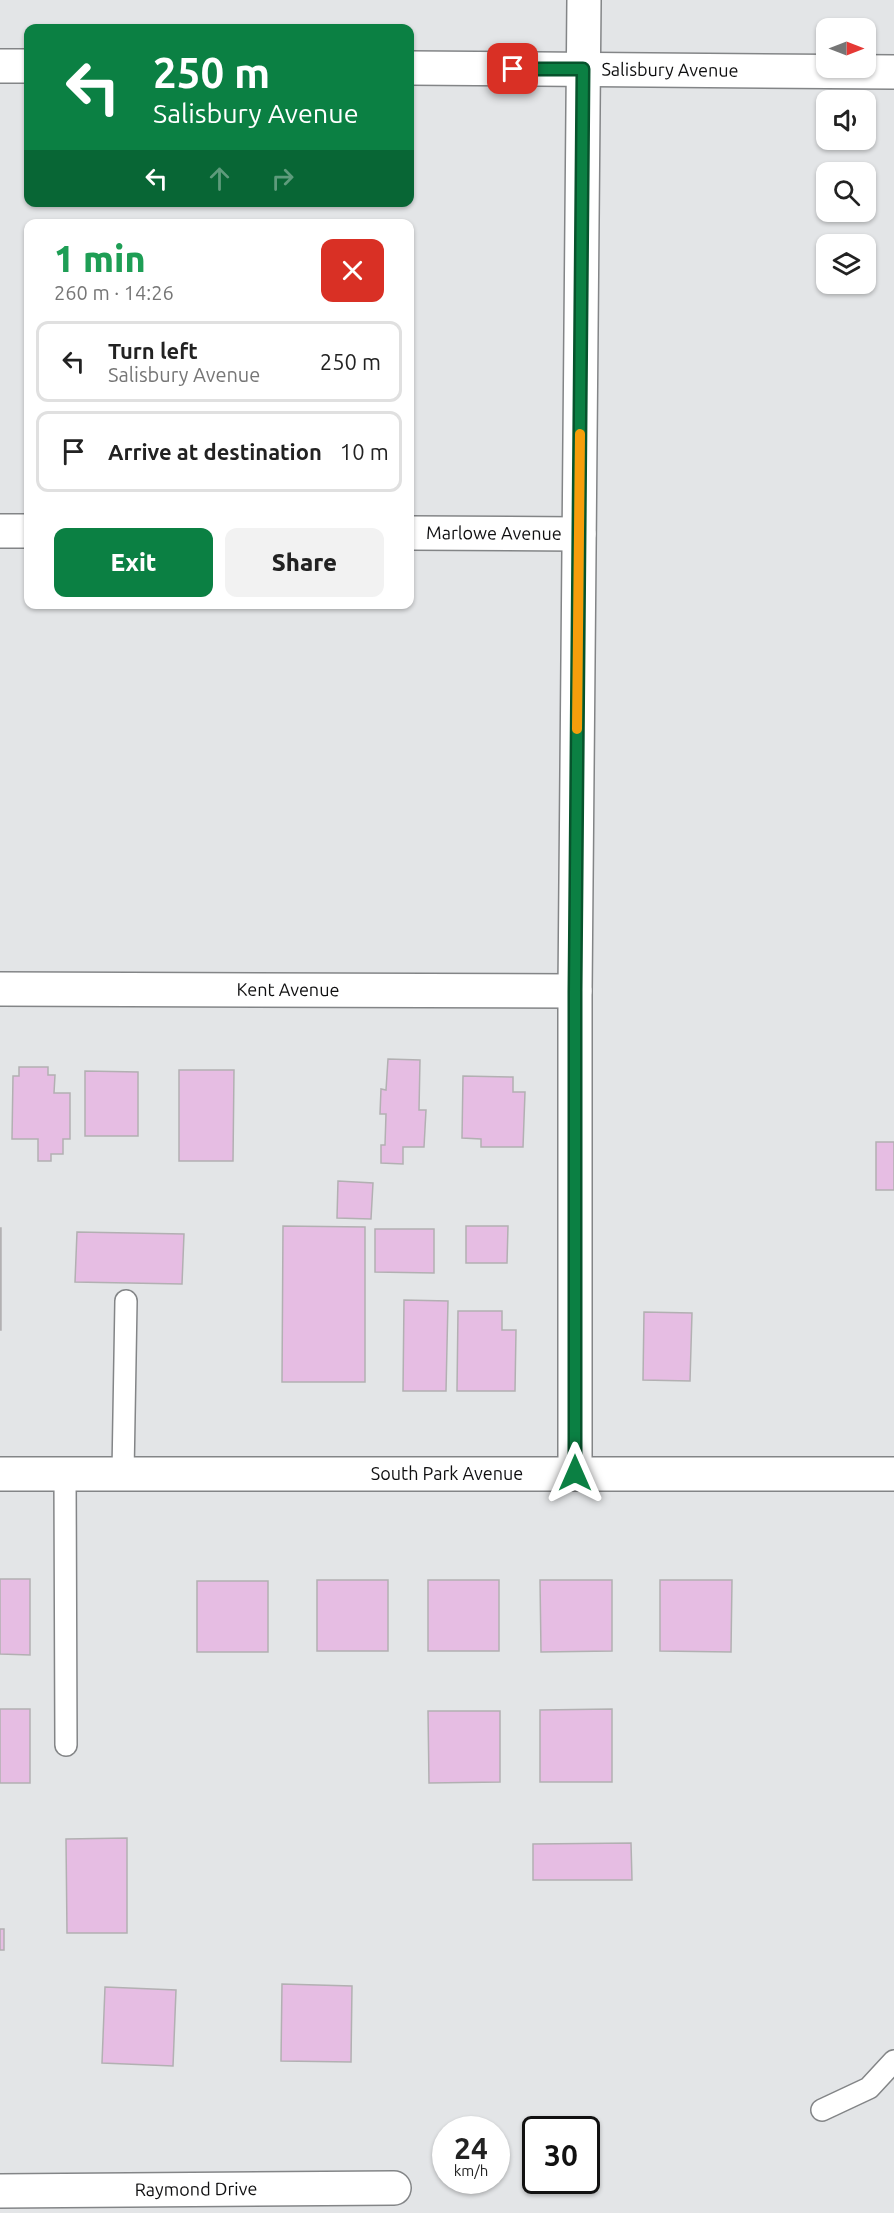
<!DOCTYPE html>
<meta charset="utf-8">
<style>
:root{--surface:#fff;--page:#f2f2f2;--text:#222;--muted:#767676;--line:#e0e0e0;--accent:#0b8043}
body{margin:0;font-family:Ubuntu,sans-serif;background:var(--page);color:var(--text);height:100vh;display:flex;flex-direction:column;font-size:22px;white-space:nowrap}
*{box-sizing:border-box;margin:0}
p{font-size:20px;color:var(--muted)}
.icon{flex:none;width:33px;height:33px;fill:none;stroke:currentColor;stroke-width:2;stroke-linecap:round;stroke-linejoin:round}
.map{position:relative;flex:1;overflow:hidden}
.panel{position:absolute;left:24px;top:219px;width:390px;height:390px;display:flex;flex-direction:column;background:var(--surface);border-radius:12px;box-shadow:0 2px 4px #0004}
.panel>*{flex:none}
.guide{position:absolute;left:24px;top:24px;width:390px;height:183px;border-radius:12px;box-shadow:0 2px 4px #0004;background:#0b8043;color:#fff;overflow:hidden}
.needle{width:39px;rotate:90deg}
.tools{position:absolute;left:816px;top:18px;display:grid;gap:12px}
.tools a{display:grid;place-items:center;width:60px;height:60px;border-radius:12px;background:var(--surface);box-shadow:0 2px 4px #0004;font-size:30px}
.speed{position:absolute;left:432px;top:2116px;display:flex;gap:12px;font-size:30px;font-weight:700;text-align:center}
.speed>*{display:grid;place-content:center;width:78px;height:78px;border-radius:50%;background:var(--surface);box-shadow:0 2px 4px #0004;line-height:1}
.speed small{font-size:15px;font-weight:400}
.speed .limit{border:3px solid #111;border-radius:9px;background:#fff;color:#111}
.pin{position:absolute;display:grid;place-items:center;width:51px;height:51px;color:#fff;margin:-26px;border-radius:12px;box-shadow:0 3px 9px #0006}
.me{position:absolute;width:66px;margin:-33px;rotate:0deg;stroke-linejoin:round;filter:drop-shadow(0 0 4px #0008)}
.turn{display:flex;align-items:center;gap:21px;height:126px;padding:0 30px;font-size:27px}
.turn .icon{width:78px;height:78px;stroke-width:2.5}
.turn b{display:block;font-size:42px;line-height:51px}
.lanes{display:flex;align-items:center;height:57px;padding:0 30px;background:#0003;justify-content:center;gap:30px;direction:ltr}
.lanes .off{opacity:.35}
.round{display:grid;place-items:center;flex:none;width:63px;height:63px;border-radius:12px;background:var(--page)}
.summary{display:flex;align-items:center;justify-content:space-between;height:102px;padding:0 30px}
h1{font-size:36px;font-weight:800;line-height:45px;color:#1e9e55}
.primary-button{display:flex;gap:12px;margin-top:auto;padding:12px 30px}
.primary-button a{flex:1;height:69px;border-radius:12px;background:var(--accent);color:#fff;font-size:24px;font-weight:800;line-height:69px;text-align:center}
.primary-button a+a{background:var(--page);color:var(--text)}
ul{padding:0;list-style:none}
li{display:flex;align-items:center;gap:18px;height:81px;margin:0 12px 9px;padding:0 18px;border:3px solid var(--line);border-radius:12px}
li div{flex:1}
li b{display:block;font-size:22px}
li em{font-style:normal}
.map>svg:first-child{display:block}
.building{fill:#e6bde3;stroke:#b2b0b2;stroke-width:1.5}
.lines{fill:none;stroke-linecap:round;stroke-linejoin:round}
.lane-casing{stroke:#838587;stroke-width:24}
.street-casing{stroke:#838587;stroke-width:36}
.primary-casing{stroke:#838587;stroke-width:36}
.lane{stroke:#fff;stroke-width:21}
.street{stroke:#fff;stroke-width:33}
.primary{stroke:#fff;stroke-width:33}
.route-casing{stroke:#07532c;stroke-width:15}
.route{stroke:#0b8043;stroke-width:10}
.slow{stroke:#f59e0b;stroke-width:10}
.labels{text-anchor:middle;stroke-width:5;stroke-linejoin:round;paint-order:stroke}
.street-label{font-size:18px;fill:#0f0f10;stroke:#fff}
</style>
<div class="map">
<svg width="894" height="2213" viewBox="0 0 894 2213">
<rect width="100%" height="100%" fill="#e3e5e7"/>
<path class="building" d="M388,1059L420,1060L419,1110H426L424,1147H403V1164L381,1163V1145H385L386,1114H380L381,1089L386,1090Z
M19,1067H48V1075H55L54,1093H70V1139H63V1154H51V1161H38V1139H12L13,1076H19Z
M179,1070H234L233,1161H179Z
M85,1071L138,1072V1136H85Z
M463,1076L513,1077V1092H525L523,1147H481V1139L462,1138Z
M876,1142H894V1190H876Z
M338,1181L373,1183L371,1219L337,1218Z
M283,1226L365,1227V1382H282Z
M466,1226H508L507,1263H466Z
M0,1228H1V1330H0Z
M375,1229H434V1273L375,1272Z
M77,1232L184,1234L182,1284L75,1282Z
M404,1300L448,1301L446,1391H403Z
M458,1311H502V1330H516L515,1391H457Z
M644,1312L692,1313L690,1381L643,1380Z
M0,1579H30V1655L0,1654Z
M317,1580H388V1651H317Z
M428,1580H499V1651H428Z
M540,1580H612V1651L541,1652Z
M660,1580H732L731,1652L660,1651Z
M197,1581H268V1652H197Z
M0,1709H30V1783H0Z
M612,1709V1782H540V1710Z
M428,1711H500V1782L429,1783Z
M127,1838V1933H67L66,1839Z
M631,1843L632,1880H533V1844Z
M0,1929H4V1950H0Z
M282,1984L352,1986L351,2062L281,2061Z
M105,1987L176,1990L173,2066L102,2063Z"/>
<g class="lines">
<g class="lane-casing">
<path id="lane" d="M65,1473L66,1745
M123,1473L126,1301
M822,2110L869,2088L894,2061"/>
</g>
<g class="street-casing">
<g id="street">
<path d="M0,66H28"/>
<path id="s1" d="M410,68L894,72"/>
<path d="M0,531H28"/>
<path id="s2" d="M410,533L579,534"/>
<path id="s3" d="M0,989L575,991"/>
<path d="M575,1473V991L584,0"/>
<path id="s4" d="M0,2191L394,2188"/>
</g>
</g>
<g class="primary-casing">
<g id="primary">
<path id="s5" d="M0,1474H894"/>
</g>
</g>
<use href="#lane" class="lane"/>
<use href="#street" class="street"/>
<use href="#primary" class="primary"/>
</g>
<g class="lines">
<g class="route-casing">
<path id="route" d="M513,69H583L575,991V1473"/>
</g>
<use href="#route" class="route"/>
<path class="slow" d="M577,729L580,434"/>
</g>
<g class="labels">
<g class="street-label">
<text dy="6" stroke="none"><textPath href="#s1" startOffset="260">Salisbury Avenue</textPath></text>
<text dy="6" stroke="none"><textPath href="#s2" startOffset="84">Marlowe Avenue</textPath></text>
<text dy="6" stroke="none"><textPath href="#s3" startOffset="288">Kent Avenue</textPath></text>
<text dy="6" stroke="none"><textPath href="#s5" startOffset="447">South Park Avenue</textPath></text>
<text dy="6" stroke="none"><textPath href="#s4" startOffset="196">Raymond Drive</textPath></text>
</g>
</g>
</svg>
<div class="tools">
<a><svg class="needle" viewBox="-14 -14 28 28"><path d="M0-13l5 13h-10z" fill="#e53935"/><path d="M0 13l5-13h-10z" fill="#767676"/></svg></a>
<a><svg class="icon" aria-label="sound" viewBox="0 0 24 24"><path d="M4 9h4l5-4v14l-5-4H4zM17 9q2 3 0 6"/></svg></a>
<a><svg class="icon" aria-label="search" viewBox="0 0 24 24"><circle cx="10" cy="10" r="6"/><path d="M15 15l6 6"/></svg></a>
<a><svg class="icon" aria-label="layers" viewBox="0 0 24 24"><path d="M12 4l9 5-9 5-9-5zM3 14l9 5 9-5"/></svg></a>
</div>
<div class="speed"><div>24<small>km/h</small></div><div class="limit">30</div></div>
<div class="pin" style="left:513px;top:69px;background:#d93025"><svg class="icon" aria-label="arrive" viewBox="0 0 24 24"><path d="M6 21V4h12l-3 4 3 4H6"/></svg></div>
<svg class="me" style="left:575px;top:1473px" viewBox="-20 -20 40 40"><path d="M0-17L14 15 0 8-14 15z" fill="#0b8043" stroke="#fff" stroke-width="4"/></svg>
<div class="guide">
<div class="turn"><svg class="icon" aria-label="left" viewBox="0 0 24 24"><path d="M17 20v-9H6M10 6l-5 5 5 5"/></svg><div><b>250 m</b>Salisbury Avenue</div></div>
<div class="lanes"><svg class="icon" aria-label="left" viewBox="0 0 24 24"><path d="M17 20v-9H6M10 6l-5 5 5 5"/></svg><svg class="icon off" aria-label="ahead" viewBox="0 0 24 24"><path d="M12 20V5M6 11l6-6 6 6"/></svg><svg class="icon off" aria-label="right" viewBox="0 0 24 24"><path d="M7 20v-9h11M14 6l5 5-5 5"/></svg></div>
</div>
<section class="panel">
<div class="summary"><div><h1>1 min</h1><p>260 m · 14:26</p></div><a class="round" style="background:#d93025;color:#fff"><svg class="icon" aria-label="close" viewBox="0 0 24 24"><path d="M6 6l12 12M18 6L6 18"/></svg></a></div>
<ul>
<li><svg class="icon" aria-label="left" viewBox="0 0 24 24"><path d="M17 20v-9H6M10 6l-5 5 5 5"/></svg><div><b>Turn left</b><p>Salisbury Avenue</p></div><em>250 m</em></li>
<li><svg class="icon" aria-label="arrive" viewBox="0 0 24 24"><path d="M6 21V4h12l-3 4 3 4H6"/></svg><div><b>Arrive at destination</b></div><em>10 m</em></li>
</ul>
<div class="primary-button"><a>Exit</a><a>Share</a></div>
</section>
</div>
